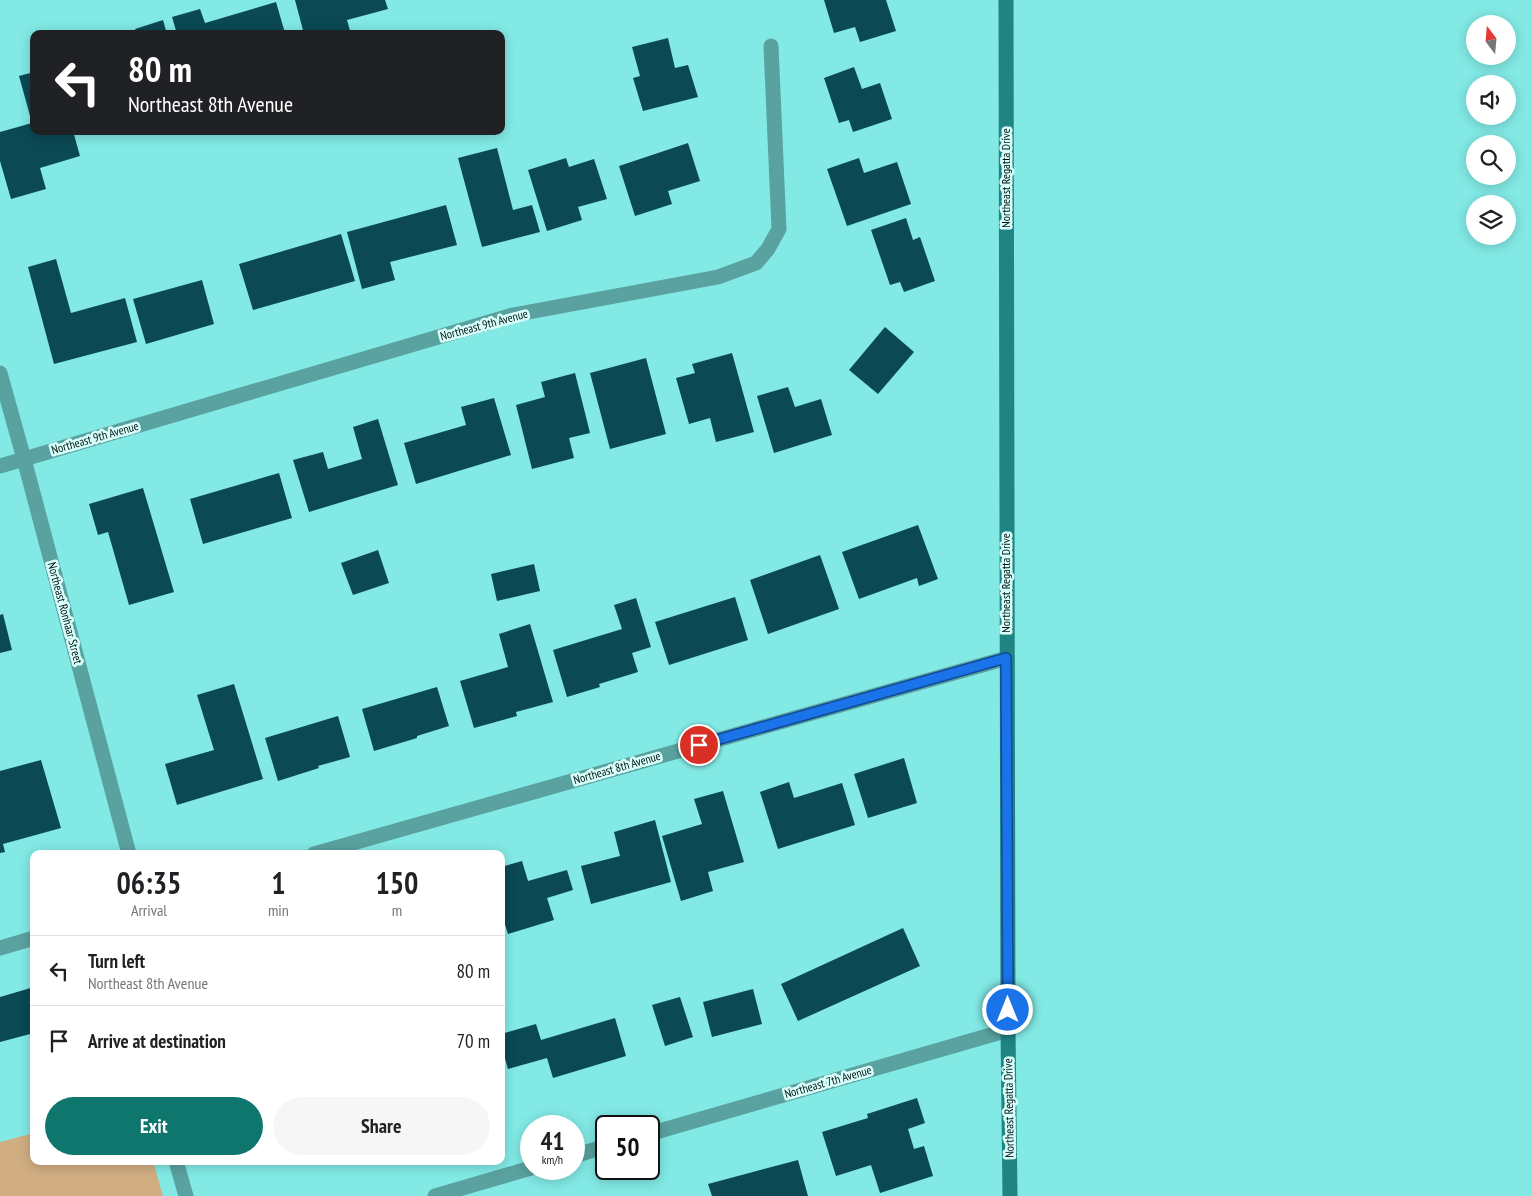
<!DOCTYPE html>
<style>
:root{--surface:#fff;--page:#f6f6f6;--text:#202124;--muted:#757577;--line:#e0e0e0;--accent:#0f766e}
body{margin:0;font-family:"PT Sans Narrow",sans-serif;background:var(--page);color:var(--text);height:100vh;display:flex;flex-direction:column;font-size:19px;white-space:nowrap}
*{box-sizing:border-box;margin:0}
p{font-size:16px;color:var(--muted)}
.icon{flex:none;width:28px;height:28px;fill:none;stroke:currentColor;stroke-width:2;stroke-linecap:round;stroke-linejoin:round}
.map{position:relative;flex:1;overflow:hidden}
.sheet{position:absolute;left:30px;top:850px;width:475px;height:315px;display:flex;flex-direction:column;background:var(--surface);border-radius:10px;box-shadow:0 2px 12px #0003}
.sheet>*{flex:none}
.top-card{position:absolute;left:30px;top:30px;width:475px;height:105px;border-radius:10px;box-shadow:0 2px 12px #0003;background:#202124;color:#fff;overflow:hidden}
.needle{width:32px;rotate:344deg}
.buttons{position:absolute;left:1466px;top:15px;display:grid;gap:10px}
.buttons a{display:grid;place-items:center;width:50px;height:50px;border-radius:50%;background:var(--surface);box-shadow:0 2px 12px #0003;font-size:25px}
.speed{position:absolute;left:520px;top:1115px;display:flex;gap:10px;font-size:25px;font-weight:700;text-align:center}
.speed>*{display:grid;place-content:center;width:65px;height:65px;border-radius:50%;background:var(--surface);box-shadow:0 2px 12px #0003;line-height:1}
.speed small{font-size:12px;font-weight:400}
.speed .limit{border:2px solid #111;border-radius:8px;background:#fff;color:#111}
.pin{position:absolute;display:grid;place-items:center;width:42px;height:42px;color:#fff;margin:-21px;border:2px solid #fff;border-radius:50%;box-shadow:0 1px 5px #0007}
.me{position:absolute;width:55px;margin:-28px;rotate:0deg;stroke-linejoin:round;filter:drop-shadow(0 0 4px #0008)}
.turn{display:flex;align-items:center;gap:18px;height:105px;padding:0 15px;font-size:22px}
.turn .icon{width:65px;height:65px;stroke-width:2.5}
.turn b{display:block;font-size:35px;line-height:42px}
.eta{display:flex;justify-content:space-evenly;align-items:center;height:85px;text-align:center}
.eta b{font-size:30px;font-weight:600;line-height:35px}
.action{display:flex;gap:10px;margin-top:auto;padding:10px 15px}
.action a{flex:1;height:58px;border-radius:30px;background:var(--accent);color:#fff;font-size:20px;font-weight:600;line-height:58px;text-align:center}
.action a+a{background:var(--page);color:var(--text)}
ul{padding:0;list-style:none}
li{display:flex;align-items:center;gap:15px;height:70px;padding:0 15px;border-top:1px solid var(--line)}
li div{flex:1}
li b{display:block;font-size:19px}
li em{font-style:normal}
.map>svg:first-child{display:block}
.green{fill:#d1ad82}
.building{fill:#0b4954}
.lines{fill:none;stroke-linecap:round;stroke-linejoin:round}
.minor{stroke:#5aa29f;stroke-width:15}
.secondary{stroke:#1f8482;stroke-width:15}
.route-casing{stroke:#114b97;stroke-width:12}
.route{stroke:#1a73e8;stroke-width:9}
.labels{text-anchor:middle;stroke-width:5;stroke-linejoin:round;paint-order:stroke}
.street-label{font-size:12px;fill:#011;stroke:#d9fffc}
</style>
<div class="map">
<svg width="1532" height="1196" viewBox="0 0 1532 1196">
<rect width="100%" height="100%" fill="#82e9e5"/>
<path class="green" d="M34,1133V1161H153L163,1196H0V1142Z"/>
<path class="building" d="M295,0H385L388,9L347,20L351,34H304Z
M824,0H886L896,31L860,42L855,27L834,33Z
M276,2L285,33L282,34H177L172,17L200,9L205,23Z
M163,20L167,34H137L135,29Z
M668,38L675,68L688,65L698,97L643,111L633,78L640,76L632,47Z
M854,67L862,89L880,83L892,119L853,132L849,120L839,123L824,78Z
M34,72V131H73L80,156L40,168L46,189L11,199L0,161V132L32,123L19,76Z
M688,143L700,181L668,191L672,204L635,216L619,166Z
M497,148L513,210L532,205L540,232L482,247L458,158Z
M566,158L569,167L594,159L607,199L578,207L582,220L547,231L528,170Z
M859,158L864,173L897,162L911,204L847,226L827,169Z
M446,205L457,245L390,262L395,280L362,289L347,232Z
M906,218L913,240L920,237L935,281L904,292L900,282L890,285L871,230Z
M341,234L355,281L253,310L239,264Z
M56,259L71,313L125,298L137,342L54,364L28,267Z
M202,280L214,324L146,344L133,299Z
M885,327L914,352L878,394L849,370Z
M732,353L754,432L716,442L710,418L689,424L676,378L695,373L692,364Z
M646,358L666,434L610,449L590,373Z
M575,373L590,433L569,438L574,458L532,469L516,405L545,397L541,382Z
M788,387L795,407L821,399L832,435L774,453L757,396Z
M494,398L511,455L416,484L404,443L466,425L461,407Z
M378,419L398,485L309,512L293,460L323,452L328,469L362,459L353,427Z
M279,473L292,518L203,544L190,499Z
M143,488L174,592L129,605L108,532L98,535L89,504Z
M918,525L938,579L919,586L917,578L859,599L842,552Z
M378,550L389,583L353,595L341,563Z
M820,555L839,609L768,634L750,580Z
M534,564L540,591L497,601L491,574Z
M735,597L748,640L669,665L655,622Z
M636,598L651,647L632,653L638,672L599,684L600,687L567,697L553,650L622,629L614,605Z
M3,614L12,650L0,653V615Z
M530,624L553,702L516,712L517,716L474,728L460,681L508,667L499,634Z
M234,684L263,779L177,805L165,764L214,750L197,695Z
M437,687L449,726L417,736V738L374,751L362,709Z
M338,716L350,757L318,766L319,768L278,781L265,738Z
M904,758L917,803L868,818L854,774Z
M41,760L61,828L3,844L5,852L0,853V771Z
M789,782L794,798L842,783L855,825L778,849L760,792Z
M723,791L744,862L708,872L713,891L681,901L662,836L702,824L694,799Z
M655,820L671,882L591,904L581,866L620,856L614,832Z
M522,861L528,881L567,870L573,890L547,898L554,920L508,934L501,912V867Z
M903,928L920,966L798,1021L781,984Z
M34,987V1033L0,1042V997Z
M753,989L762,1024L712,1037L703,1002Z
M680,997L693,1037L665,1046L652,1005Z
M615,1018L626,1056L553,1078L547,1058L508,1069L501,1045V1034L536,1024L541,1040Z
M917,1098L925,1123L908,1129L914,1149L924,1146L933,1176L880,1193L871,1165L836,1176L822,1132L868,1118L867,1114Z
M798,1160L808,1196H712L708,1184Z"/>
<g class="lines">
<path class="minor" d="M0,373L24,459L129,854
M0,466L513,315L718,277L756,263L768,249L779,229L771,46
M314,854L1007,658
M0,948L34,938
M649,1134L1008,1030
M574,1156L606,1146
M176,1161L186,1196
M435,1196L531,1168"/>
<path class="secondary" d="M1006,0L1008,1030L1010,1196"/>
</g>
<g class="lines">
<g class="route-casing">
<path id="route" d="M699,745L1006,658L1008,1010"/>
</g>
<use href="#route" class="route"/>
</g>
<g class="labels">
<g class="street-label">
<text transform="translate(1006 178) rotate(-90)" y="4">Northeast Regatta Drive</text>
<text transform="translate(484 325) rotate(-15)" y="4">Northeast 9th Avenue</text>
<text transform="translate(95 438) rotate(-16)" y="4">Northeast 9th Avenue</text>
<text transform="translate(1006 583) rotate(-90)" y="4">Northeast Regatta Drive</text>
<text transform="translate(65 613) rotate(75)" y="4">Northeast Ronhaar Street</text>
<text transform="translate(617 768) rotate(-16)" y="4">Northeast 8th Avenue</text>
<text transform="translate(828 1082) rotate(-16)" y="4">Northeast 7th Avenue</text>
<text transform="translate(1009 1108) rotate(-91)" y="4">Northeast Regatta Drive</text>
</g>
</g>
</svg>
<div class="buttons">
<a><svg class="needle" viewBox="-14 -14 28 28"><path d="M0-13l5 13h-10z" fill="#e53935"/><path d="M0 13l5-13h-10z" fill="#757577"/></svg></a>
<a><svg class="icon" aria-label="sound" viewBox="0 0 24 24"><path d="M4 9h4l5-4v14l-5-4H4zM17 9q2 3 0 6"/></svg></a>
<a><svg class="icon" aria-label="search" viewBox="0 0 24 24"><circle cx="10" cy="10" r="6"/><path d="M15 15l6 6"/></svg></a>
<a><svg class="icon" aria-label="layers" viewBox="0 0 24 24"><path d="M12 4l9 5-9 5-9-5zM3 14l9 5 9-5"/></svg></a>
</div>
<div class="speed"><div>41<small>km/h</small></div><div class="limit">50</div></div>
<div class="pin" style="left:699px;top:745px;background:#d93025"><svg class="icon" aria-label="arrive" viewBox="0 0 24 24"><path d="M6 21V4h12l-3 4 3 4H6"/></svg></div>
<svg class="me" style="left:1008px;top:1010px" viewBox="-20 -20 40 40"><circle r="17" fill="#1a73e8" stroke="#fff" stroke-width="3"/><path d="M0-11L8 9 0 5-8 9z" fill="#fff"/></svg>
<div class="top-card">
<div class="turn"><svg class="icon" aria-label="left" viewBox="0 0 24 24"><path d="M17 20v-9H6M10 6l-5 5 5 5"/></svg><div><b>80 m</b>Northeast 8th Avenue</div></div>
</div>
<section class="sheet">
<div class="eta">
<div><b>06:35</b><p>Arrival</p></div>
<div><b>1</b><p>min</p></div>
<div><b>150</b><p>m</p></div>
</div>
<ul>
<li><svg class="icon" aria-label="left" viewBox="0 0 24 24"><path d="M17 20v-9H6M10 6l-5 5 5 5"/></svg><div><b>Turn left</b><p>Northeast 8th Avenue</p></div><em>80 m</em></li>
<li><svg class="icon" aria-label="arrive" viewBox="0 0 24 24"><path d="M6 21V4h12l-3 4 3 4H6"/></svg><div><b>Arrive at destination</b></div><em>70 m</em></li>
</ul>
<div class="action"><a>Exit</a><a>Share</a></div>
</section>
</div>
